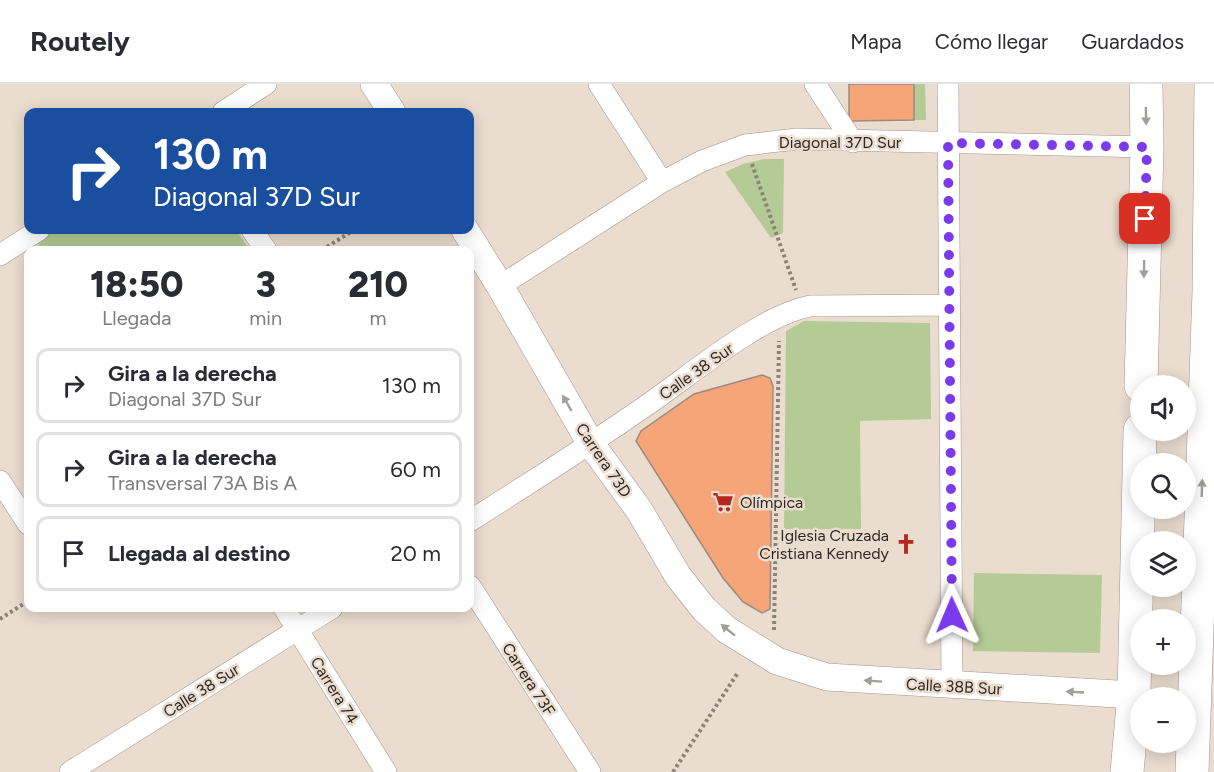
<!DOCTYPE html>
<html lang="es">
<meta charset="utf-8">
<style>
:root{--surface:#fff;--page:#f2f2f3;--text:#2b2b33;--muted:#7c7c81;--line:#e1e1e2}
body{margin:0;font-family:Figtree,sans-serif;background:var(--page);color:var(--text);height:100vh;display:flex;flex-direction:column;font-size:22px;white-space:nowrap}
*{box-sizing:border-box;margin:0}
p{font-size:20px;color:var(--muted)}
.icon{flex:none;width:33px;height:33px;fill:none;stroke:currentColor;stroke-width:2;stroke-linecap:round;stroke-linejoin:round}
.map{position:relative;flex:1;overflow:hidden}
.side{position:absolute;left:24px;top:162px;width:450px;height:366px;display:flex;flex-direction:column;background:var(--surface);border-radius:12px;box-shadow:0 3px 15px #0003}
.side>*{flex:none}
.top-card{position:absolute;left:24px;top:24px;width:450px;height:126px;border-radius:12px;box-shadow:0 3px 15px #0003;background:#1a4fa0;color:#fff;overflow:hidden}
.fabs{position:absolute;left:1130px;top:291px;display:grid;gap:12px}
.fabs a{display:grid;place-items:center;width:66px;height:66px;border-radius:50%;background:var(--surface);box-shadow:0 3px 15px #0003;font-size:30px}
.pin{position:absolute;display:grid;place-items:center;width:51px;height:51px;color:#fff;margin:-26px;border-radius:12px;box-shadow:0 3px 9px #0006}
.me{position:absolute;width:66px;margin:-33px;rotate:359deg;stroke-linejoin:round;filter:drop-shadow(0 0 4px #0008)}
.turn{display:flex;align-items:center;gap:21px;height:126px;padding:0 30px;font-size:27px}
.turn .icon{width:78px;height:78px;stroke-width:2.5}
.turn b{display:block;font-size:42px;line-height:51px}
.eta{display:flex;justify-content:space-evenly;align-items:center;height:102px;text-align:center}
.eta b{font-size:36px;font-weight:800;line-height:42px}
ul{padding:0;list-style:none}
li{display:flex;align-items:center;gap:18px;height:75px;margin:0 12px 9px;padding:0 18px;border:3px solid var(--line);border-radius:12px}
li div{flex:1}
li b{display:block;font-size:22px}
li em{font-style:normal}
header{display:flex;align-items:center;gap:36px;box-sizing:border-box;height:84px;padding:0 30px;background:var(--surface);border-bottom:2px solid var(--line)}
header strong{font-size:28px}
nav{display:flex;gap:33px;margin-inline-start:auto;font-size:21px}
.map>svg:first-child{display:block}
.green{fill:#b4cb95}
.building{fill:#f5a578;stroke:#9a8a81;stroke-width:1.5}
.lines{fill:none;stroke-linecap:round;stroke-linejoin:round}
.minor-casing{stroke:#a29488;stroke-width:22}
.tertiary-casing{stroke:#a29488;stroke-width:28}
.primary-casing{stroke:#a29488;stroke-width:34}
.path{stroke:#8b8279;stroke-width:4;stroke-dasharray:3 3;stroke-linecap:butt}
.minor{stroke:#fff;stroke-width:21}
.tertiary{stroke:#fff;stroke-width:27}
.primary{stroke:#fff;stroke-width:33}
.oneway{fill:#a19f9c}
.route{stroke:#7c3aed;stroke-width:10;stroke-dasharray:0 18}
.labels{text-anchor:middle;stroke-width:5;stroke-linejoin:round;paint-order:stroke}
.street-label{font-size:16px;fill:#2e2924;stroke:#eadccf}
.poi-label{font-size:16px;fill:#2e2924;stroke:#eadccf;text-anchor:start}
</style>
<header>
<strong>Routely</strong>
<nav><a>Mapa</a><a>Cómo llegar</a><a>Guardados</a></nav>
</header>
<div class="map">
<svg width="1214" height="688" viewBox="0 0 1214 688">
<rect width="100%" height="100%" fill="#eadccf"/>
<path class="green" d="M914,0H925L926,36H914Z
M764,75H784L783,149L771,154L725,88L743,80Z
M56,146H236L250,166H43L37,158Z
M804,237L930,239L931,335L860,337L861,445H784L786,247Z
M974,489L1102,491L1100,569L973,567Z"/>
<path class="building" d="M849,0H914V36L849,37Z
M762,291L770,294L773,302L770,525L762,529L743,518L723,494L636,357L641,347L694,310Z"/>
<g class="lines">
<g class="minor-casing">
<path id="minor" d="M599,0L662,98
M815,0L853,58
M948,0L952,602
M223,28L266,0
M252,146L266,166
M0,171L39,146
M500,202L662,98L702,77L745,61L797,55L1147,63
M0,397L28,440
M470,437C530,399 591,360 650,319C693,289 760,232 810,222L949,221
M470,502L590,688
M284,524L386,688
M70,688L332,524"/>
</g>
<g class="tertiary-casing">
<path id="tertiary" d="M374,0L392,28
M465,146L500,202L591,360L639,426L678,492L704,525L727,546L777,577L827,593L1134,611"/>
</g>
<g class="primary-casing">
<path id="primary" d="M1141,302L1147,63L1146,0
M1127,688L1134,611L1140,346
M1192,688L1209,208L1211,0"/>
</g>
<path class="path" d="M752,80L796,206
M322,166L354,146
M0,535L28,517
M774,546L779,257
M673,688L737,590"/>
<use href="#minor" class="minor"/>
<use href="#tertiary" class="tertiary"/>
<use href="#primary" class="primary"/>
</g>
<defs><path id="oneway-solid" d="M-6-.8H1V-3.2L6.5 0L1 3.2V.8H-6Z" transform="scale(1.5)"/></defs>
<g class="oneway">
<use href="#oneway-solid" transform="translate(1146 32) rotate(89)"/>
<use href="#oneway-solid" transform="translate(1144 185) rotate(91)"/>
<use href="#oneway-solid" transform="translate(567 319) rotate(-120)"/>
<use href="#oneway-solid" transform="translate(1202 404) rotate(-88)"/>
<use href="#oneway-solid" transform="translate(728 546) rotate(-141)"/>
<use href="#oneway-solid" transform="translate(873 597) rotate(-176)"/>
<use href="#oneway-solid" transform="translate(1075 608) rotate(-177)"/>
</g>
<g class="lines">
<path class="route" d="M952,531L948,59L1147,63L1145,135"/>
</g>
<defs>
<g id="supermarket-bare" transform="scale(1.62)"><path d="M-6-5.5h2.5l.6 2H6L4.5 2H-2.5L-4.4-4H-6ZM-1.5 3.2a1.3 1.3 0 1 0 .1 0ZM3 3.2a1.3 1.3 0 1 0 .1 0Z" fill="#b6271d" stroke="#eadccf" stroke-width="2.5" paint-order="stroke"/></g>
<g id="church-bare" transform="scale(1.62)"><path d="M-1.2-6h2.4v3.5h3.3v2.4h-3.3V6h-2.4V-.1h-3.3v-2.4h3.3Z" fill="#b6271d" stroke="#eadccf" stroke-width="2.5" paint-order="stroke"/></g>
</defs>
<g fill-rule="evenodd">
<use href="#supermarket-bare" x="723" y="418"/>
<use href="#church-bare" x="906" y="460"/>
</g>
<g class="labels">
<g class="street-label">
<text x="840" y="64">Diagonal 37D Sur</text>
<text transform="translate(696 287) rotate(-35)" y="6">Calle 38 Sur</text>
<text transform="translate(604 376) rotate(56)" y="6">Carrera 73D</text>
<text transform="translate(529 595) rotate(57)" y="6">Carrera 73F</text>
<text transform="translate(954 602) rotate(3)" y="6">Calle 38B Sur</text>
<text transform="translate(201 606) rotate(-32)" y="6">Calle 38 Sur</text>
<text transform="translate(335 606) rotate(58)" y="6">Carrera 74</text>
</g>
<g class="poi-label">
<text x="740" y="424">Olímpica</text>
<text x="889" y="457" text-anchor="end">Iglesia Cruzada<tspan x="889" dy="18">Cristiana Kennedy</tspan></text>
</g>
</g>
</svg>
<div class="fabs">
<a><svg class="icon" aria-label="sound" viewBox="0 0 24 24"><path d="M4 9h4l5-4v14l-5-4H4zM17 9q2 3 0 6"/></svg></a>
<a><svg class="icon" aria-label="search" viewBox="0 0 24 24"><circle cx="10" cy="10" r="6"/><path d="M15 15l6 6"/></svg></a>
<a><svg class="icon" aria-label="layers" viewBox="0 0 24 24"><path d="M12 4l9 5-9 5-9-5zM3 14l9 5 9-5"/></svg></a>
<a>+</a>
<a>−</a>
</div>
<div class="pin" style="left:1145px;top:135px;background:#d93025"><svg class="icon" aria-label="arrive" viewBox="0 0 24 24"><path d="M6 21V4h12l-3 4 3 4H6"/></svg></div>
<svg class="me" style="left:952px;top:531px" viewBox="-20 -20 40 40"><path d="M0-17L14 15 0 8-14 15z" fill="#7c3aed" stroke="#fff" stroke-width="4"/></svg>
<div class="top-card">
<div class="turn"><svg class="icon" aria-label="right" viewBox="0 0 24 24"><path d="M7 20v-9h11M14 6l5 5-5 5"/></svg><div><b>130 m</b>Diagonal 37D Sur</div></div>
</div>
<section class="side">
<div class="eta">
<div><b>18:50</b><p>Llegada</p></div>
<div><b>3</b><p>min</p></div>
<div><b>210</b><p>m</p></div>
</div>
<ul>
<li><svg class="icon" aria-label="right" viewBox="0 0 24 24"><path d="M7 20v-9h11M14 6l5 5-5 5"/></svg><div><b>Gira a la derecha</b><p>Diagonal 37D Sur</p></div><em>130 m</em></li>
<li><svg class="icon" aria-label="right" viewBox="0 0 24 24"><path d="M7 20v-9h11M14 6l5 5-5 5"/></svg><div><b>Gira a la derecha</b><p>Transversal 73A Bis A</p></div><em>60 m</em></li>
<li><svg class="icon" aria-label="arrive" viewBox="0 0 24 24"><path d="M6 21V4h12l-3 4 3 4H6"/></svg><div><b>Llegada al destino</b></div><em>20 m</em></li>
</ul>
</section>
</div>
